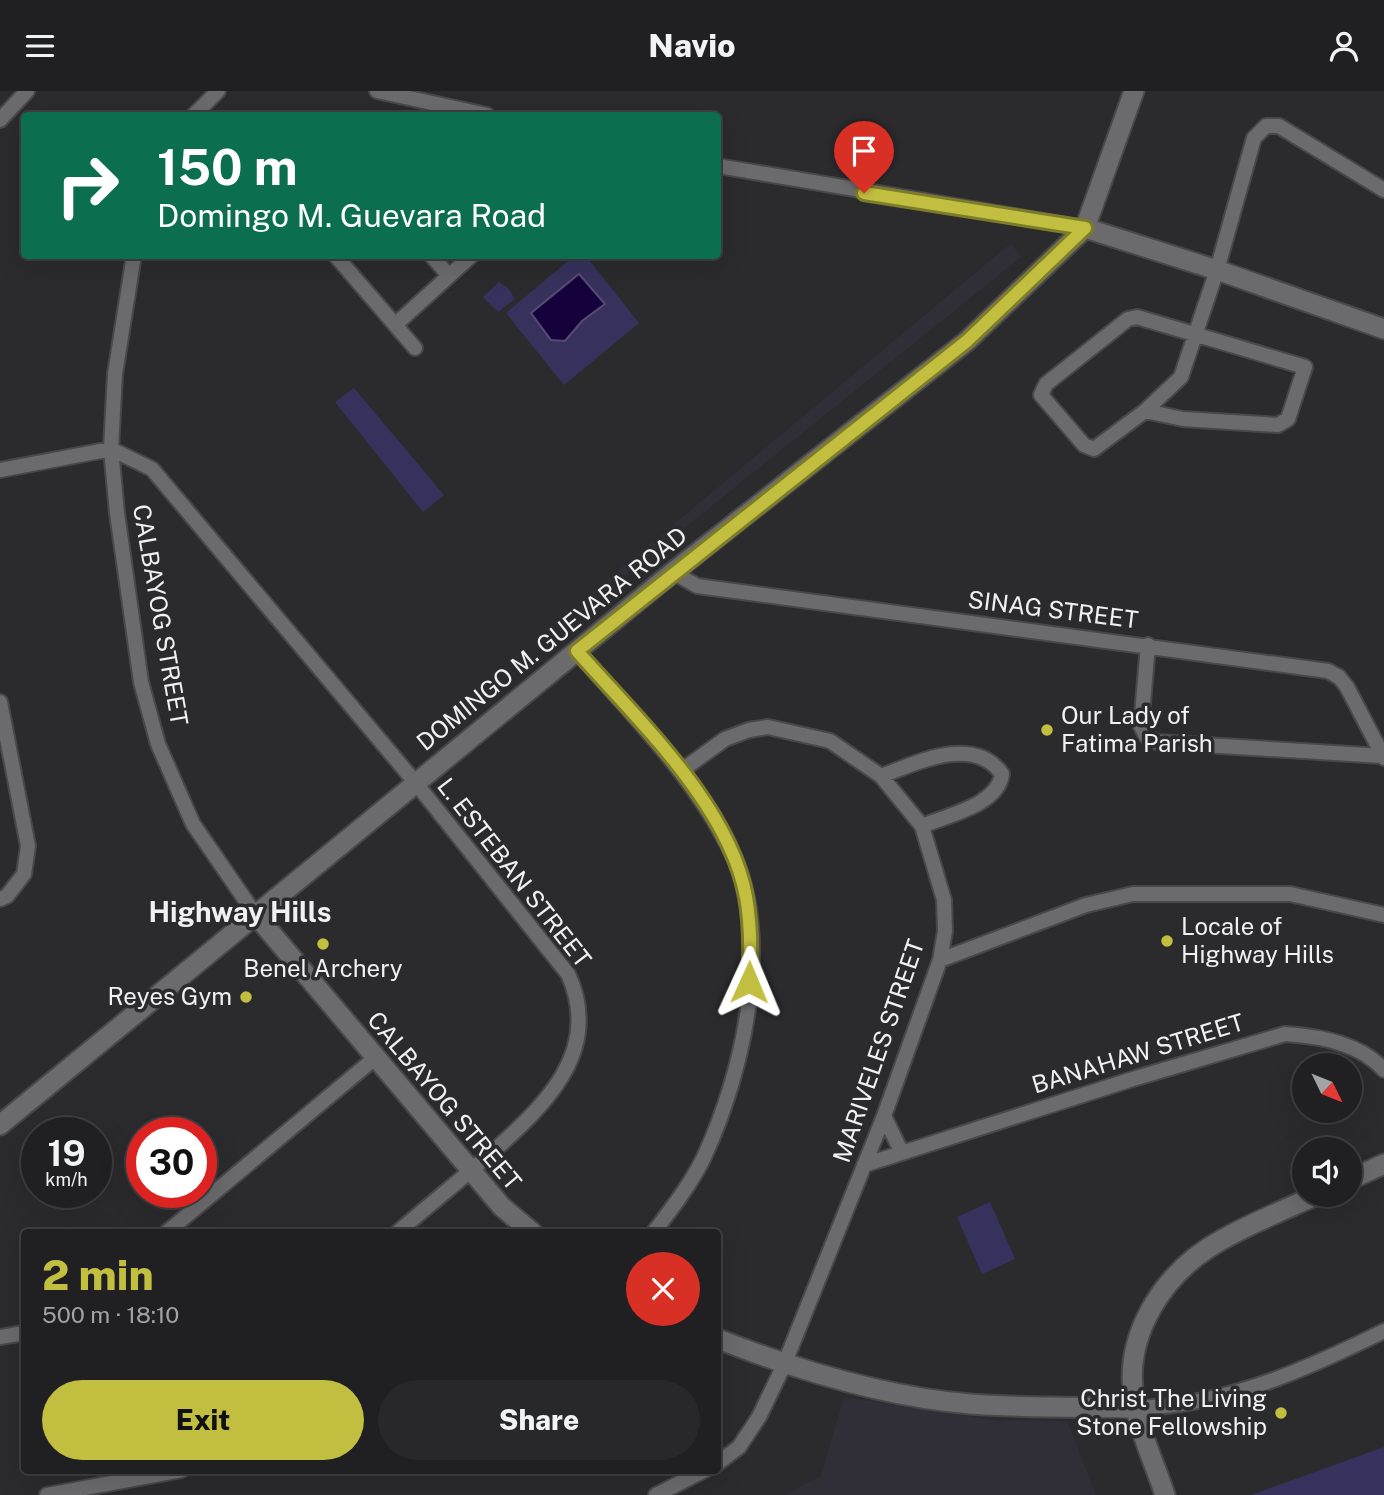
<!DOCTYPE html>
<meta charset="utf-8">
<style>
:root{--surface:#202022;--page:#28282a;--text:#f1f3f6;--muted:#a2a3a5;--line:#3d3e40;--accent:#c1be40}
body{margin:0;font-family:"Public Sans",sans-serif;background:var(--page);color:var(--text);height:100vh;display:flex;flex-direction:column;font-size:26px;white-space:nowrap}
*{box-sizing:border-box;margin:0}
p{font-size:23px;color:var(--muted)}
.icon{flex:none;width:38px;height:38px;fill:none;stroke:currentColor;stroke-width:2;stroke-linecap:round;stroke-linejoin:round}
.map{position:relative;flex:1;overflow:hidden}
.drawer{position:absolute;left:21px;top:1138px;width:700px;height:245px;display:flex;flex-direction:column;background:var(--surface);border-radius:7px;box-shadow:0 7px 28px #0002,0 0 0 2px var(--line)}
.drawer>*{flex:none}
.guide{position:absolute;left:21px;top:21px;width:700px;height:147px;border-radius:7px;box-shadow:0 7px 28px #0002,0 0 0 2px var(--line);background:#0b6e4f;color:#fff;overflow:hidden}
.needle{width:46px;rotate:133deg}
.buttons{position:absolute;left:1292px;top:962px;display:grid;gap:14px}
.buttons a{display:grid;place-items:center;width:70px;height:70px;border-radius:50%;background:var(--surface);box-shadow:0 7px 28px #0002,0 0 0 2px var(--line);font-size:35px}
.speed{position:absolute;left:21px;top:1026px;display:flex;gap:14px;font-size:35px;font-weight:700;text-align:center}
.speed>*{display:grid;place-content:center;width:91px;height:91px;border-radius:50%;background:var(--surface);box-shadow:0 7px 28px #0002,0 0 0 2px var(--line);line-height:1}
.speed small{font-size:18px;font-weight:400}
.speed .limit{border:10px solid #d22;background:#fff;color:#111}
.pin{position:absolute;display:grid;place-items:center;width:60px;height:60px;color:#fff;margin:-72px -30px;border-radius:50% 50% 50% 0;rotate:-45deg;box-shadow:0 0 7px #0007}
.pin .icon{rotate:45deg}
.me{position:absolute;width:77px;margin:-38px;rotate:1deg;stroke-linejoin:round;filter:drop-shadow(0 0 5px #0008)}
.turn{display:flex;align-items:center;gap:24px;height:147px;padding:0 21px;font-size:32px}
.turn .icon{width:91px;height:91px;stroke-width:2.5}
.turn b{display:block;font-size:49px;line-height:60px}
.round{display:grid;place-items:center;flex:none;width:74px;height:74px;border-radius:37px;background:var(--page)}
.headline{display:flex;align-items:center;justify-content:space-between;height:119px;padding:0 21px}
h1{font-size:42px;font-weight:800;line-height:52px;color:var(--accent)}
.action{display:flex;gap:14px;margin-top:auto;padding:14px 21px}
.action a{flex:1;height:80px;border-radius:42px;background:var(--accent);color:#111;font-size:28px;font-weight:800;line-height:80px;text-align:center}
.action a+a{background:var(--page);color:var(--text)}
header{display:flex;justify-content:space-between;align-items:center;height:91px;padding:0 21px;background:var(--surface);font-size:32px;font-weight:800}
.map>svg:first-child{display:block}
.built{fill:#302f38}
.green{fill:#37325d}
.water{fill:#15023d;stroke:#574a73;stroke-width:2}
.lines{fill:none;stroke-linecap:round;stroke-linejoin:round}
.street-casing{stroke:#48484b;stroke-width:18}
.secondary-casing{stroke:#48484b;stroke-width:23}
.street{stroke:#6b6b6e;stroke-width:14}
.secondary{stroke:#6b6b6e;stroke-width:19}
.route-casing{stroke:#7d7c2a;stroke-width:18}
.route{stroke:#c1be40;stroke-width:12}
.poi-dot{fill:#c1be40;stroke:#2b2b2d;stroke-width:2.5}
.labels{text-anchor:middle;stroke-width:7;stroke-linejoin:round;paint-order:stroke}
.street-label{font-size:24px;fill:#f1f1f2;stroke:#2b2b2d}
.poi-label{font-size:24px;fill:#f1f1f2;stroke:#2b2b2d;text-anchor:start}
.quarter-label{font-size:28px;font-weight:bold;fill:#f1f1f2;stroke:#2b2b2d}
</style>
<header><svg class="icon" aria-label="menu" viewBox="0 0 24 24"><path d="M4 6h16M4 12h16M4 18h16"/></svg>Navio<svg class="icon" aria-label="person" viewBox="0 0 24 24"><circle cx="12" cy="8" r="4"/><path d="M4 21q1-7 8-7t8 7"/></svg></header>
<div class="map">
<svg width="1384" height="1404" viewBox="0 0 1384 1404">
<rect width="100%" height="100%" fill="#2b2b2d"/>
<path class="built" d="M1011,152L1021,166L595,509L590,503Z
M844,1306L994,1329L1067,1330L1096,1404H785L821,1385Z"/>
<path class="green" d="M574,165H586L639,232L564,294L506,222Z
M499,191L508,197L515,208L498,221L483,206Z
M354,297L444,404L423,421L335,311Z
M990,1111L1015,1168L982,1183L957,1126Z
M1384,1356V1404H1251Z"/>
<path class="water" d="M579,183L605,213L582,230L565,250L551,249L531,222Z"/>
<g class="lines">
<g class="street-casing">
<path id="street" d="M377,0L487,24
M194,24L218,0
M0,29L27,0
M718,75L1085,137
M134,164L115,283L111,358L117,422L141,591L158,653L193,733L255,823
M335,164L415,257
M431,164L449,185
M395,234L472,164
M1145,320L1183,328L1278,334L1288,328L1305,276L1137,226L1128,228L1046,293L1041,304L1084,354L1094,358L1145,320L1181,286L1217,179L1254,47L1266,35H1279L1384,99
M0,379L111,358L152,378L415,691L568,883C604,961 543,1016 489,1064C459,1090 428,1115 398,1141
M673,481L697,495L1328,580L1339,586L1347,596L1384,667
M1148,554L1141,635L1146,645L1157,651L1383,665
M577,560C632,624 694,685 732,762C774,849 743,982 704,1066C691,1093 672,1117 654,1141
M0,611L28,755L24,783L7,805L0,808
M681,680L725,648L749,639L768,636L830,650L881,685L922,735L944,809L945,840L940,869L884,1025L784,1274L759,1326L739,1356L718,1372
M881,685C917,672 974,643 1002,683C998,714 948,724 922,735
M940,869L1086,814L1133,803H1290L1384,824
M884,1025L902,1062
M864,1074L1136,987L1285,943C1319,945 1361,953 1384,979
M167,1141L375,967
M0,1246L24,1242
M1135,1317C1225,1315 1305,1279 1384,1240
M47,1404L182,1379
M656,1404L705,1379"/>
</g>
<g class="secondary-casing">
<path id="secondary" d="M1085,137L1217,179L1384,238
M255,823L502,1116L532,1141
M0,1034L673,481L967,250L1085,137L1134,0
M1349,1089L1384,1073
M718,1248C797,1279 884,1306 970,1313C1025,1317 1080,1316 1135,1317
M1165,1404C1156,1376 1142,1347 1136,1318C1119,1247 1163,1180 1225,1147C1254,1131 1286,1118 1317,1104"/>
</g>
<use href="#street" class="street"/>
<use href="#secondary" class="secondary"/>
</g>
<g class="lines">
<g class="route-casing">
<path id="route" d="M749,891C751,863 751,834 746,806C730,715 636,627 577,560L967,250L1085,137L864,102"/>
</g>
<use href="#route" class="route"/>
</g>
<g class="poi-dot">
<circle cx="1047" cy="639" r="7"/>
<circle cx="1167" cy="850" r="7"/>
<circle cx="323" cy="853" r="7"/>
<circle cx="246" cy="906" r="7"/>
<circle cx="1281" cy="1322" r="7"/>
</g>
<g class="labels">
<g class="street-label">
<text transform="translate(1053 519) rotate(7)" y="8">SINAG STREET</text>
<text transform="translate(160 524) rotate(80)" y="8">CALBAYOG STREET</text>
<text transform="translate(552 548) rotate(-39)" y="8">DOMINGO M. GUEVARA ROAD</text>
<text transform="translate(514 782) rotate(52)" y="8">L. ESTEBAN STREET</text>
<text transform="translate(879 960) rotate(-71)" y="8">MARIVELES STREET</text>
<text transform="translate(1138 963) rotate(-17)" y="8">BANAHAW STREET</text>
<text transform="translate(444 1010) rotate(50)" y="8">CALBAYOG STREET</text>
</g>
<g class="poi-label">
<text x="1061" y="633">Our Lady of<tspan x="1061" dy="28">Fatima Parish</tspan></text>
<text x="1181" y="844">Locale of<tspan x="1181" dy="28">Highway Hills</tspan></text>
<text x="323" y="886" text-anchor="middle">Benel Archery</text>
<text x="232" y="914" text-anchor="end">Reyes Gym</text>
<text x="1267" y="1316" text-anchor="end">Christ The Living<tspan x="1267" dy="28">Stone Fellowship</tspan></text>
</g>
<g class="quarter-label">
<text x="240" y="831">Highway Hills</text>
</g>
</g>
</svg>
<div class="buttons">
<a><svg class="needle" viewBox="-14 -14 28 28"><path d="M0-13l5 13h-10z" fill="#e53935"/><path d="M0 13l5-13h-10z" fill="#a2a3a5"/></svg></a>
<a><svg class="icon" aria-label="sound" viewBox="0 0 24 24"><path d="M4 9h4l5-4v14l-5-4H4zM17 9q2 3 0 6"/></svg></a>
</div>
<div class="speed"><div>19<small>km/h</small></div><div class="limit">30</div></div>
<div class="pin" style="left:864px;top:102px;background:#d93025"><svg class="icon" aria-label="arrive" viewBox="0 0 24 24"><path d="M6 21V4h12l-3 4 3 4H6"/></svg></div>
<svg class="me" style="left:749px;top:891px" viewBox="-20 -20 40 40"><path d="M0-17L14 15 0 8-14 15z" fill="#c1be40" stroke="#fff" stroke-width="4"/></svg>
<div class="guide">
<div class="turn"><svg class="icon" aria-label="right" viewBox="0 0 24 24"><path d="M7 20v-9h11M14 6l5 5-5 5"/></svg><div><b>150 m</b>Domingo M. Guevara Road</div></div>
</div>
<section class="drawer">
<div class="headline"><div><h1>2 min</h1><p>500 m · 18:10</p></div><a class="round" style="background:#d93025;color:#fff"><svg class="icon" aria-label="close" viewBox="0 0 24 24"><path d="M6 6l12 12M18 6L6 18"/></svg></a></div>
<div class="action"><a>Exit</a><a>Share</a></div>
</section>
</div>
